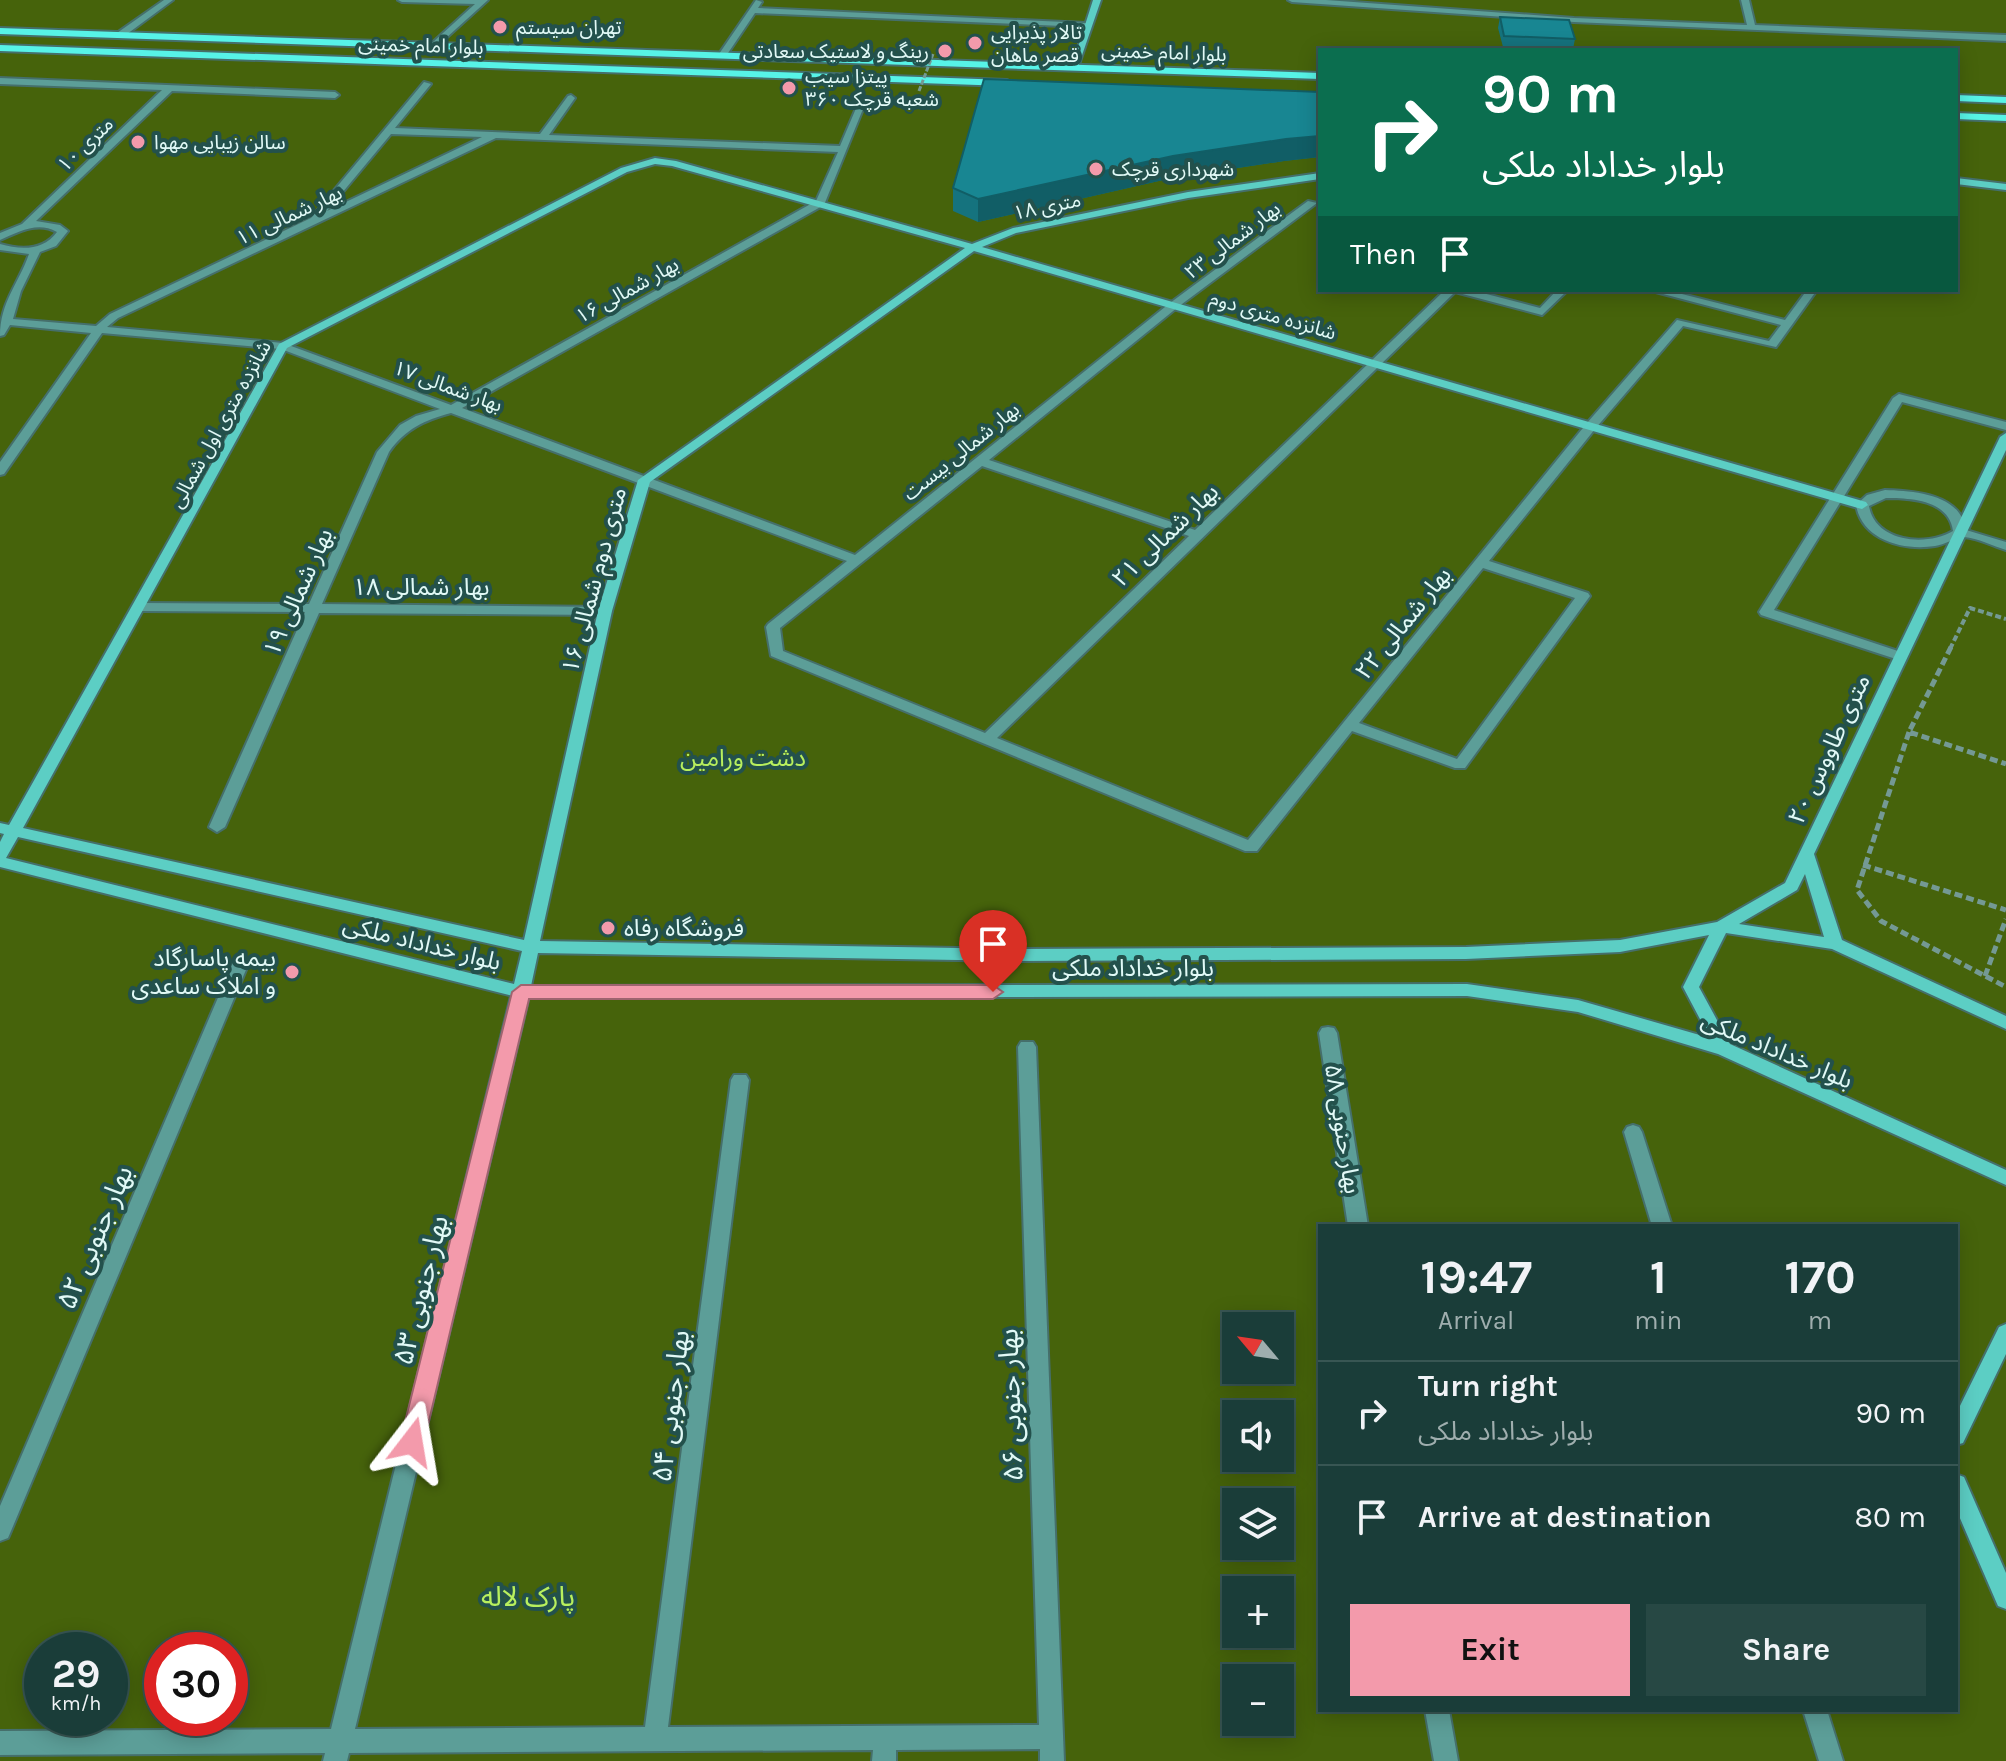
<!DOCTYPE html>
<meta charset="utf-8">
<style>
:root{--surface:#1a3d39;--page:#274844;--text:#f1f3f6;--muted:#9faeae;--line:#385653;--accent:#f39aab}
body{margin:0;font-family:Karla,"Noto Sans Arabic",sans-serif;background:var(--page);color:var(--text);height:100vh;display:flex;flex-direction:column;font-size:30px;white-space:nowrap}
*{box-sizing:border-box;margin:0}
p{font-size:26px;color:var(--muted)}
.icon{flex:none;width:44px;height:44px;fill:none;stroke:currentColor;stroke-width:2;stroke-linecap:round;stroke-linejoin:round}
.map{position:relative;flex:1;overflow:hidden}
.panel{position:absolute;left:1318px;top:1224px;width:640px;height:488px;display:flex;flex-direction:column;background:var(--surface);border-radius:0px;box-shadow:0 4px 20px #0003,0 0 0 2px var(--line)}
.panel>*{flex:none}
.top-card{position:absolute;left:1318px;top:48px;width:640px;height:244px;border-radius:0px;box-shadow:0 4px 20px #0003,0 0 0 2px var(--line);background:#0b6e4f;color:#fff;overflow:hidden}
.needle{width:52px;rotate:299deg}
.controls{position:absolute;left:1222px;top:1312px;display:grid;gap:16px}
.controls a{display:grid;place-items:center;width:72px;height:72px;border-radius:0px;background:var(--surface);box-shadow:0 4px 20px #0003,0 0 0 2px var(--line);font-size:40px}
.speed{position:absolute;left:24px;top:1632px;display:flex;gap:16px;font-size:40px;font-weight:700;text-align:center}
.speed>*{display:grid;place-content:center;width:104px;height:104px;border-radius:50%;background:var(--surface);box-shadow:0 4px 20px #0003,0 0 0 2px var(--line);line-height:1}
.speed small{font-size:20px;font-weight:400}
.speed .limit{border:12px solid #d22;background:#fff;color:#111}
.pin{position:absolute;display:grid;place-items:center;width:68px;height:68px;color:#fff;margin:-82px -34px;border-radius:50% 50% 50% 0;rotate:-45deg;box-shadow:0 0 8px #0007}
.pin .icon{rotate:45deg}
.me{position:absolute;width:88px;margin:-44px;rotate:14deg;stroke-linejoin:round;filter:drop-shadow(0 0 6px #0008)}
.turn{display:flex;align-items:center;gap:28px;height:168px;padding:0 32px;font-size:36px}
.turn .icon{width:104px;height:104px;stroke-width:2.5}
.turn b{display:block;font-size:56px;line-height:68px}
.then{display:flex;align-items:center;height:76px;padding:0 32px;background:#0003;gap:16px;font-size:30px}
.eta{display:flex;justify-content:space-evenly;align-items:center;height:136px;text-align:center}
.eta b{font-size:48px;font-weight:700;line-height:56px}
.action{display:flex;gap:16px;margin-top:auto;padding:16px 32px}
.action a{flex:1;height:92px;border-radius:0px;background:var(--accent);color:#111;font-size:32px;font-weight:700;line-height:92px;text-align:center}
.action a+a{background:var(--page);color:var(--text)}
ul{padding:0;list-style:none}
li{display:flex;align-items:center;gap:24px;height:104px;padding:0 32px;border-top:2px solid var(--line)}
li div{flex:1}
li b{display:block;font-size:30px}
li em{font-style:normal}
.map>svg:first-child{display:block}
.green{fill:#46630b;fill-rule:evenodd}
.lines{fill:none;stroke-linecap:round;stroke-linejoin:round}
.street-casing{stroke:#456f6b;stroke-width:4}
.secondary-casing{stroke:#456f6b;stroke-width:4}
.primary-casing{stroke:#456f6b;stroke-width:4}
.path-far1{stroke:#749994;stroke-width:4;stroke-dasharray:6 3;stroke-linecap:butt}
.path{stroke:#749994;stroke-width:5;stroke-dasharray:8 4;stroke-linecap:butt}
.street{fill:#5c9e98;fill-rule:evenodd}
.secondary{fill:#5ccec4;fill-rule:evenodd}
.primary{fill:#57f3e7;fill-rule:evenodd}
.path-bridge{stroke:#749994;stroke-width:3;stroke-dasharray:5 2;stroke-linecap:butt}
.wall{fill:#15737e}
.shaded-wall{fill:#115e66}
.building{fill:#188692;stroke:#115e66;stroke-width:2}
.route{fill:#f39aab;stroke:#9e646f;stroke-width:2}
.poi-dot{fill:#f39aab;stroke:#23514c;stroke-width:3}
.labels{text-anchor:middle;stroke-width:8;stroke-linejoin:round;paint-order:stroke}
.far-poi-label{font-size:20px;fill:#e1f9f6;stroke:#23514c;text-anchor:start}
.far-street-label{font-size:20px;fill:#e1f9f6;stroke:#23514c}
.street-label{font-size:24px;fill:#e1f9f6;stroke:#23514c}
.park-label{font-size:24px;fill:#b8ef5d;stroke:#23514c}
.poi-label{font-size:24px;fill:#e1f9f6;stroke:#23514c;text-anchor:start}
.near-street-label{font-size:28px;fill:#e1f9f6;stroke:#23514c}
.near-park-label{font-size:28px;fill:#b8ef5d;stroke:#23514c}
</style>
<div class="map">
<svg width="2006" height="1761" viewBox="0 0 2006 1761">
<rect width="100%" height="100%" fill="#23514c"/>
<path class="green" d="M0,0H2006V1761H0ZM1320,50H1956V290H1320ZM1320,1226H1956V1710H1320ZM1236,1326H1280V1370H1236ZM1236,1414H1280V1458H1236ZM1236,1502H1280V1546H1236ZM1236,1590H1280V1634H1236ZM42,1650H110V1718H42ZM162,1650H230V1718H162ZM1236,1678H1280V1722H1236Z"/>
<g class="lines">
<g class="street-casing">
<path id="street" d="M164,0H173L123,37H117V33Z
M398,0H488L435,48L431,45L432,43L475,4L402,2Z
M756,0L762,2L758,8L1086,23L1090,25L1086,27L755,13L726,56H720L719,54Z
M1288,0H1326L1574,18L1747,25L1741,0H1749L1755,25L2006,35V41L1574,22L1292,2Z
M0,78L335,92L339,95L335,98L172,91L36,221L60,225L68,231L56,246L40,252L21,291L13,319L96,326L110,314L311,218L424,82L431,84L395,128L540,134L568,96L571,95L575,98L549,135L840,146L857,106L865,104L824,205L462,408L855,555L1170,303L1308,201L1317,203L1178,307L989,460L1195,530L1445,290H1471L1540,308L1557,290H1568L1542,315L1455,292L997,738L1248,840L1587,423L1677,320L1769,341L1781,325L1648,290H1666L1785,320L1807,290H1817L1776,347L1683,326L1595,429L1489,561L1588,593L1590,596L1465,768H1455L1352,731L1257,851H1245L771,656L766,627L768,624L847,561L451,413C425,420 405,429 389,452L322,604L605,607L612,611L605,615L319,613L225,827L217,832L209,827L305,612L141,611L134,607L141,603L309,604L377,452L400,425L416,416L440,409L281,349L102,333L4,474L0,475V462L91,333L10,325L4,335L0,336C0,302 19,283 29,254L0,250V244C21,250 43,251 57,232C37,221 19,232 0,240V233L22,224L162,90L0,84ZM391,134L482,137L327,211ZM496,138L838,152L816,201L451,405L283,343L107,327L118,318ZM982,466L1189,536L985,733L783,651L780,628ZM1483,568L1575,598L1457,759L1359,723Z
M1899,394L2006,422V430L1902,402L1774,610L1904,653L1906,656L1904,659L1899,660L1761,615L1759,612L1893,398Z
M1885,490C1914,491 1961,494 1966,530L2006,542V550C1993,546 1978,538 1964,537C1956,537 1944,545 1935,546C1903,551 1862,540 1856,505L1867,495ZM1886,498C1911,498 1949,500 1953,531C1926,547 1875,542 1869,506Z
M240,959L246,961L248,965L11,1531L8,1538L0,1541V1506L232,965L234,961Z
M521,986L527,988L530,992L355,1729L645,1727L731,1080L734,1075H746L749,1080L668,1727L1039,1725L1018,1047L1021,1042H1033L1036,1047L1064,1761H1040V1749L896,1750V1761H872L873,1750L349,1753L347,1761H323L325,1753L0,1755V1731L331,1729L512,992L515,988Z
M1328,1027L1334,1028L1337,1033L1368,1226H1348L1319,1033L1322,1028Z
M1633,1125L1639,1127L1642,1132L1672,1226H1652L1624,1132L1627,1127Z
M1425,1710H1449L1458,1761H1434Z
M1803,1710H1827L1843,1761H1819Z"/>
</g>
<g class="secondary-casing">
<path id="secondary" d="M1093,0H1101L1078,67L1071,69Z
M655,158L676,161L972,244L1013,228L1188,192L1320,173V179L1188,198L1016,233L982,247L1866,502L1868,505L1862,509L1858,508L974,251L650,482L612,611L540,941L1019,949L1466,947L1620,940L1717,922L1785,883L2000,437L2006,433V450L1814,854L1842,940L2006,1016V1029L1832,949L1726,933L1699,987L1730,1044L2006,1170V1185L1718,1054L1578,1012L1467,996L521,998L0,867V842L4,834L0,833V823L9,825L279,344L621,168ZM655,164L672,166L965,248L638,480L598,611L524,940L23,828L287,348L627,172ZM18,837L522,951L514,984L6,858ZM1805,874L1824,937L1739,924L1797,890ZM1709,935L1683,987L1710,1038L1578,1000L1467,984L531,986L538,953L1019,961L1466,959L1620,952Z
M1956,178L2006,184V190L1956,184Z
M2006,1324V1354L1963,1443L1956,1445V1414L1999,1327Z
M1956,1474L1964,1477L2006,1573V1609L1998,1606L1956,1509Z"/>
</g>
<g class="primary-casing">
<path id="primary" d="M0,28L1320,73V79L0,34Z
M0,45L1007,80L1013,83L1007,86L0,51Z
M1956,95L2006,97V103L1956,101Z
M1956,113L2006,115V121L1956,119Z"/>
</g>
<path class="path-far1" d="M1950,649L1970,608L2006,619"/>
<path class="path" d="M1951,647L1909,732L2006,764
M1909,732L1857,890L1881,921L2006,987
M1863,865L2006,910
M1985,976L2006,919"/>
<use href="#street" class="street"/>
<use href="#secondary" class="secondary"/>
<use href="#primary" class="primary"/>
<path class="path-bridge" d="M919,91L933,54"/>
</g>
<path class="wall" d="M1500,17L1575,39L1573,49L1503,47L1498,28Z
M1320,92V157L1284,161L1172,178L978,222L953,211V188Z"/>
<path class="shaded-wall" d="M1320,136V157L1284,161L1172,178L978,222V199L1173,156L1286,139Z"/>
<path class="building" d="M1500,17L1569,20L1575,39L1504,36Z
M984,79L1320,92V136L1286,139L1173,156L978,199L953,188Z"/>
<path class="route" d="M521,985H993L1003,992L993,999H529L424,1442L421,1449L412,1453L404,1449L400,1442L512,992Z"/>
<g class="poi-dot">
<circle cx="500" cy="27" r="8"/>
<circle cx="975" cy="43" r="8"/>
<circle cx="945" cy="51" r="8"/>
<circle cx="789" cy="88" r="8"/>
<circle cx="138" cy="142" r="8"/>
<circle cx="1096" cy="169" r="8"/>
<circle cx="608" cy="928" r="8"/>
<circle cx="292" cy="972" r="8"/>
</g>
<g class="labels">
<g class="far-poi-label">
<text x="516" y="34">تهران سیستم</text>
<text x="991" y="39">تالار پذیرایی<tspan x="991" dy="23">قصر ماهان</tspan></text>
<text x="929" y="58" text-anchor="end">رینگ و لاستیک سعادتی</text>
<text x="805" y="83">پیتزا سیب<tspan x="805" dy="23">۳۶۰ شعبه قرچک</tspan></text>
<text x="154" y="149">سالن زیبایی مهوا</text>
<text x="1112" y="176">شهرداری قرچک</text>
</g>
<g class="far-street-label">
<text transform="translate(421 45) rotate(2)" y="7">بلوار امام خمینی</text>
<text transform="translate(1164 52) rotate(2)" y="7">بلوار امام خمینی</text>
<text transform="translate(85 144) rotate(-44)" y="7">۱۰ متری</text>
<text transform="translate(1047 206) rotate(-12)" y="7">۱۸ متری</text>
<text transform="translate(289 215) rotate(-25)" y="7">بهار شمالی ۱۱</text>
<text transform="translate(1232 240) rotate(-37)" y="7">بهار شمالی ۲۳</text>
<text transform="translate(627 290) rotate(-29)" y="7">بهار شمالی ۱۶</text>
<text transform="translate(1273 315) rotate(16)" y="7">شانزده متری دوم</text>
<text transform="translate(448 386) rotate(20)" y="7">بهار شمالی ۱۷</text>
<text transform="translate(220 424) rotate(-61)" y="7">شانزده متری اول شمالی</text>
<text transform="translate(961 451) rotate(-39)" y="7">بهار شمالی بیست</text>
</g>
<g class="street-label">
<text transform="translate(1165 535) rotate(-44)" y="8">بهار شمالی ۲۱</text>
<text transform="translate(594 580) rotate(-75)" y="8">۱۶ متری دوم شمالی</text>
<text x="421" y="595">بهار شمالی ۱۸</text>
<text transform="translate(298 592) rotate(-66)" y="8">بهار شمالی ۱۹</text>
<text transform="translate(1403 623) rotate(-51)" y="8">بهار شمالی ۲۲</text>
<text transform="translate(1829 749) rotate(-65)" y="8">۲۰ متری طاووس</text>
<text transform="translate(422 943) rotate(14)" y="8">بلوار خداداد ملکی</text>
<text x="1133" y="976">بلوار خداداد ملکی</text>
<text transform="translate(1777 1050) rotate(23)" y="8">بلوار خداداد ملکی</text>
<text transform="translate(1343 1129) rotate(81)" y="8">بهار حنوبی ۵۸</text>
</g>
<g class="park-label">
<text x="743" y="766">دشت ورامین</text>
</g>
<g class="poi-label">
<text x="624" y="936">فروشگاه رفاه</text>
<text x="276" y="966" text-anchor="end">بیمه پاسارگاد<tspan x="276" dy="28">و املاک ساعدی</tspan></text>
</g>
<g class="near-street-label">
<text transform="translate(94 1237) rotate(-67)" y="10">بهار جنوبی ۵۲</text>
<text transform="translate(420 1290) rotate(-76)" y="10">بهار جنوبی ۵۳</text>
<text transform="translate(1010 1405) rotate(-92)" y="10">بهار جنوبی ۵۶</text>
<text transform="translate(670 1406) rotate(-83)" y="10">بهار جنوبی ۵۴</text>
</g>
<g class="near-park-label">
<text x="528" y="1606">پارک لاله</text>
</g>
</g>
</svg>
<div class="controls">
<a><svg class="needle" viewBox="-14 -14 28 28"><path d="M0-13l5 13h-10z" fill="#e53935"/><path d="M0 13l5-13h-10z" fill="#9faeae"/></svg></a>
<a><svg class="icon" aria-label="sound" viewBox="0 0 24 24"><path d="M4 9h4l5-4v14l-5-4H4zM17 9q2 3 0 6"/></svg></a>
<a><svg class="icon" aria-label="layers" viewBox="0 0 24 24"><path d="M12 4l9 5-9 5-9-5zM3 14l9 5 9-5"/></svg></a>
<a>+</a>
<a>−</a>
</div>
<div class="speed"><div>29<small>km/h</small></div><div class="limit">30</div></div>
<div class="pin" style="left:993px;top:992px;background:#d93025"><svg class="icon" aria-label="arrive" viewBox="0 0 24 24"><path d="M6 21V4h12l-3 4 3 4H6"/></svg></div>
<svg class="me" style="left:412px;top:1442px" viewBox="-20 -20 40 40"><path d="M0-17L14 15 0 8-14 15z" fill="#f39aab" stroke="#fff" stroke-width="4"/></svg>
<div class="top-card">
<div class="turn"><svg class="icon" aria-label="right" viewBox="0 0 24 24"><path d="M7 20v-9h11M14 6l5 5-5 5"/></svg><div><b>90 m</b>بلوار خداداد ملکی</div></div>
<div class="then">Then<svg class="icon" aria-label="arrive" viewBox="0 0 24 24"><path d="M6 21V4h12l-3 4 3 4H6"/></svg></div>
</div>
<section class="panel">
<div class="eta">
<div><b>19:47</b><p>Arrival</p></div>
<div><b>1</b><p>min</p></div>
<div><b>170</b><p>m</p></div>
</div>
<ul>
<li><svg class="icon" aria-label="right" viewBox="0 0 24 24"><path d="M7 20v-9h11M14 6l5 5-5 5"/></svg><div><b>Turn right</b><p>بلوار خداداد ملکی</p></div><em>90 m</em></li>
<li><svg class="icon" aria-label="arrive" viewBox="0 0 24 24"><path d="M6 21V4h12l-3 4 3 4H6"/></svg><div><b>Arrive at destination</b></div><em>80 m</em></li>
</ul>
<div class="action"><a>Exit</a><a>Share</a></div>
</section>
</div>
